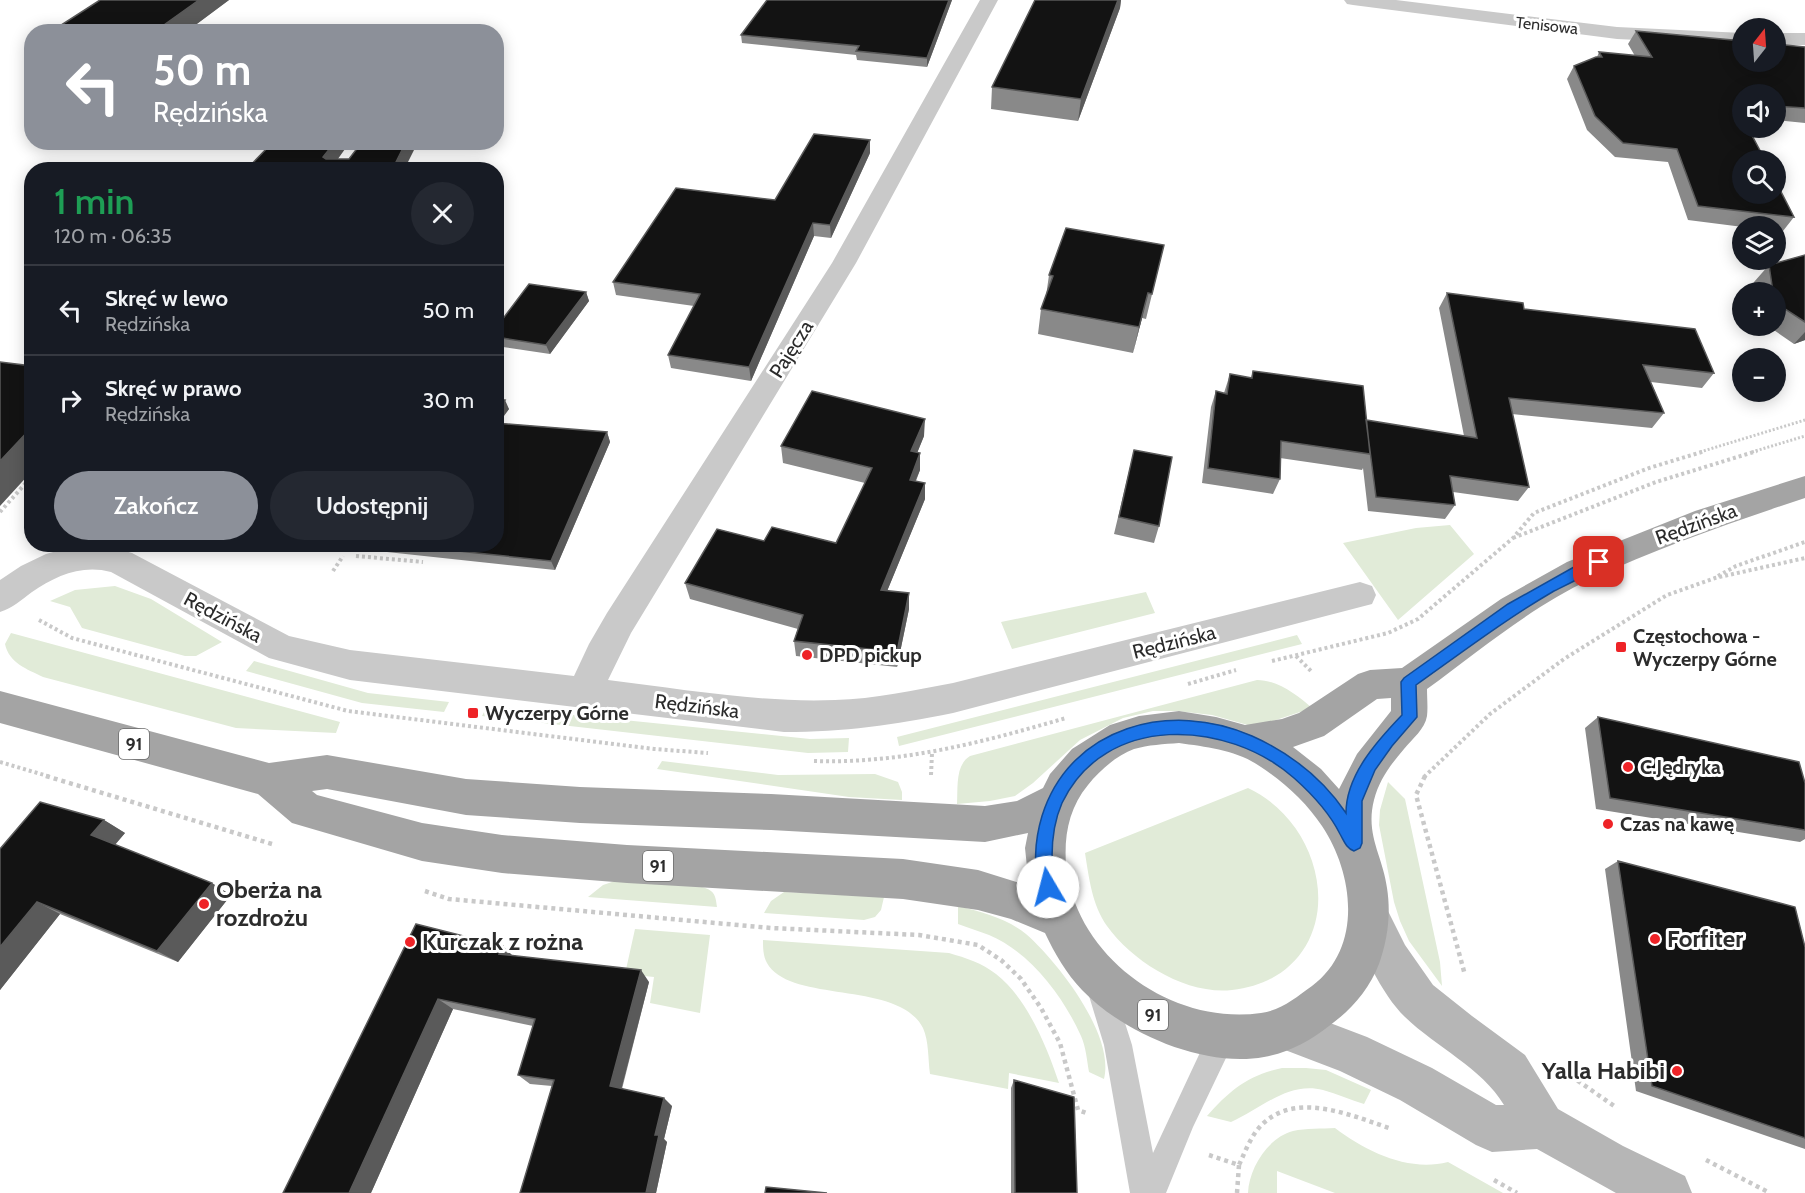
<!DOCTYPE html>
<html lang="pl">
<meta charset="utf-8">
<style>
:root{--surface:#171b24;--page:#242831;--text:#f1f3f6;--muted:#9ea1a6;--line:#363941;--accent:#8c9099}
body{margin:0;font-family:Cabin,sans-serif;background:var(--page);color:var(--text);height:100vh;display:flex;flex-direction:column;font-size:22px;white-space:nowrap}
*{box-sizing:border-box;margin:0}
p{font-size:20px;color:var(--muted)}
.icon{flex:none;width:33px;height:33px;fill:none;stroke:currentColor;stroke-width:2;stroke-linecap:round;stroke-linejoin:round}
.map{position:relative;flex:1;overflow:hidden}
.panel{position:absolute;left:24px;top:162px;width:480px;height:390px;display:flex;flex-direction:column;background:var(--surface);border-radius:24px;box-shadow:0 3px 15px #0003}
.panel>*{flex:none}
.banner{position:absolute;left:24px;top:24px;width:480px;height:126px;border-radius:24px;box-shadow:0 3px 15px #0003;background:#8c9099;color:#fff;overflow:hidden}
.needle{width:39px;rotate:17deg}
.buttons{position:absolute;left:1732px;top:18px;display:grid;gap:12px}
.buttons a{display:grid;place-items:center;width:54px;height:54px;border-radius:50%;background:var(--surface);box-shadow:0 3px 15px #0003;font-size:30px}
.pin{position:absolute;display:grid;place-items:center;width:51px;height:51px;color:#fff;margin:-26px;border-radius:12px;box-shadow:0 3px 9px #0006}
.me{position:absolute;width:66px;margin:-33px;rotate:352deg;stroke-linejoin:round;filter:drop-shadow(0 0 4px #0008)}
.turn{display:flex;align-items:center;gap:21px;height:126px;padding:0 30px;font-size:27px}
.turn .icon{width:78px;height:78px;stroke-width:2.5}
.turn b{display:block;font-size:42px;line-height:51px}
.round{display:grid;place-items:center;flex:none;width:63px;height:63px;border-radius:32px;background:var(--page)}
.overview{display:flex;align-items:center;justify-content:space-between;height:102px;padding:0 30px}
h1{font-size:36px;font-weight:600;line-height:45px;color:#1e9e55}
.primary-button{display:flex;gap:12px;margin-top:auto;padding:12px 30px}
.primary-button a{flex:1;height:69px;border-radius:36px;background:var(--accent);color:#fff;font-size:24px;font-weight:600;line-height:69px;text-align:center}
.primary-button a+a{background:var(--page);color:var(--text)}
ul{padding:0;list-style:none}
li{display:flex;align-items:center;gap:18px;height:90px;padding:0 30px;border-top:2px solid var(--line)}
li div{flex:1}
li b{display:block;font-size:22px}
li em{font-style:normal}
.map>svg:first-child{display:block}
.green{fill:#e1ebd8}
.lines{fill:none;stroke-linecap:round;stroke-linejoin:round}
.path-far2{stroke:#c9c9c9;stroke-width:3;stroke-dasharray:2 2;stroke-linecap:butt}
.path-far1{stroke:#c9c9c9;stroke-width:4;stroke-dasharray:3 3;stroke-linecap:butt}
.path{stroke:#c9c9c9;stroke-width:4.5;stroke-dasharray:4 4;stroke-linecap:butt}
.service{fill:#c9c9c9;fill-rule:evenodd}
.minor{fill:#c9c9c9;fill-rule:evenodd}
.secondary{fill:#b6b6b6;fill-rule:evenodd}
.primary{fill:#a4a4a4;fill-rule:evenodd}
.wall{fill:#898989}
.shaded-wall{fill:#5a5a5a}
.building{fill:#131313;stroke:#5a5a5a;stroke-width:1.5}
.route{fill:#1a73e8;stroke:#114b97;stroke-width:1.5}
.poi-dot{fill:#ee2327;stroke:#fff;stroke-width:2}
.labels{text-anchor:middle;stroke-width:6;stroke-linejoin:round;paint-order:stroke}
.far-street-label{font-size:16px;fill:#2c2c2c;stroke:#fff}
.shield{fill:#fff;stroke:#6b6b6b;stroke-width:1.5}
.shield-label{font-size:18px;font-weight:bold;fill:#2c2c2c}
.street-label{font-size:20px;fill:#2c2c2c;stroke:#fff}
.poi-label{font-size:20px;font-weight:bold;fill:#2c2c2c;stroke:#fff;text-anchor:start}
.near-poi-label{font-size:24px;font-weight:bold;fill:#2c2c2c;stroke:#fff;text-anchor:start}
</style>
<div class="map">
<svg width="1805" height="1193" viewBox="0 0 1805 1193">
<rect width="100%" height="100%" fill="#fff"/>
<path class="green" d="M1450,525L1474,554L1398,620L1343,543L1416,528Z
M115,586L151,599L222,642L196,656H185L82,628L70,607L50,601L75,590Z
M1146,592L1155,613L1012,649L1001,622Z
M11,633L340,722L336,733L236,728L43,677C27,669 9,663 5,644Z
M1297,635L1302,644L899,746L897,737Z
M254,661L368,693L449,702L444,712L362,703L246,671Z
M1257,680C1278,680 1297,695 1312,708L1255,727L1212,715L1177,711H1153L1123,718L1080,740L1033,783L1015,796L990,801L957,804C958,788 955,765 970,756Z
M487,706L810,739L849,738L848,752L808,753L482,716Z
M662,761L778,775L875,774L898,782L902,792V800L849,797L657,769Z
M1388,782L1405,799L1440,962L1442,986L1409,941L1400,921L1394,902L1379,825L1380,810Z
M1248,788C1278,802 1302,830 1312,861C1333,924 1300,983 1232,990C1186,995 1133,962 1107,926C1092,905 1089,878 1085,853Z
M618,880C636,881 700,881 711,891C716,895 716,901 717,907L588,897L603,885Z
M784,892L884,897L881,910L875,917L864,920L764,913L771,901Z
M958,906C982,912 1006,918 1026,934C1058,962 1115,1035 1104,1079L1089,1072C1087,1061 1086,1047 1081,1036C1063,996 1030,952 989,935C979,931 968,928 958,924Z
M635,929L710,935L700,1013L650,1003L654,977L625,974Z
M763,940L949,953C966,958 982,963 996,974C1027,998 1047,1047 1059,1083L1009,1073L1008,1089L930,1074C928,1060 929,1041 923,1028C899,980 790,1004 767,963C763,956 763,947 763,940Z
M1282,1068H1306L1326,1070L1371,1090L1364,1104C1351,1100 1337,1094 1323,1090C1288,1081 1261,1109 1231,1122L1207,1116C1229,1091 1248,1075 1282,1068Z
M1335,1128C1367,1152 1408,1172 1448,1162L1503,1193H1335L1277,1171V1193H1248C1249,1169 1267,1138 1293,1131C1306,1128 1322,1129 1335,1128Z"/>
<g class="lines">
<path class="path-far2" d="M1700,452L1805,420
M1752,452L1805,436"/>
<path class="path-far1" d="M0,512L32,476
M1513,538L1656,482L1757,451
M356,556L423,562
M333,571L343,556
M1718,576L1736,566L1805,542
M39,620L72,638L348,711L654,749L708,753
M1296,656L1312,672
M1272,661L1388,633L1418,619L1513,538L1534,513L1649,468L1705,451
M1188,684L1236,670
M814,761C902,764 983,742 1066,718
M0,762L51,777
M931,775L932,753
M1424,777L1490,714L1564,659L1667,595L1715,578L1805,558"/>
<path class="path" d="M46,776L272,844
M1425,776L1416,795L1465,975
M425,891L449,899L771,928L919,935L978,945L1001,960L1021,979L1041,1008L1060,1043L1078,1110L1089,1114
M1571,1076L1617,1108
M1209,1155L1239,1165C1246,1150 1252,1132 1266,1121C1301,1092 1355,1117 1392,1129
M1706,1160L1770,1193
M1494,1180L1517,1193
M1237,1193L1239,1165"/>
<path class="service" d="M1100,972L1110,976L1132,1045L1153,1153L1212,1027L1222,1023L1232,1027L1236,1037L1193,1127L1166,1193H1130L1104,1045L1086,986L1090,976Z"/>
<path class="minor" d="M980,0H998L856,263L631,633L608,680C683,689 760,703 835,700C875,699 914,690 953,683L1360,582L1372,586L1376,595L1372,604L953,713C893,725 845,732 784,732L350,680L269,658L111,572C82,564 55,576 32,592C21,600 13,608 0,612V580L21,566L46,554L71,547L104,545L132,553L289,636L350,650L574,676L589,644L607,613L832,263Z
M1344,0H1396L1617,27L1743,33V45L1617,39L1353,5L1347,4Z
M1776,33H1805V45H1776Z"/>
<path class="secondary" d="M1369,897L1384,903L1405,945L1433,985L1472,1016L1525,1055L1558,1109L1623,1146L1685,1176L1692,1193H1616L1537,1149L1492,1152L1476,1145L1400,1100L1340,1071L1272,1045L1266,1029L1272,1013L1288,1007L1367,1037L1432,1068L1496,1105H1504C1482,1068 1436,1047 1405,1017C1381,994 1361,948 1348,917L1354,903Z"/>
<path class="primary" d="M1805,476V498C1733,522 1660,547 1591,579C1531,607 1479,651 1427,689C1427,697 1428,708 1427,716C1425,729 1412,739 1404,749C1391,764 1379,780 1374,800C1365,835 1383,856 1387,888C1391,913 1388,939 1379,964C1369,990 1351,1010 1329,1026C1310,1041 1288,1053 1264,1057C1204,1068 1123,1033 1082,990C1066,973 1055,954 1045,933L1011,919L978,910L903,899L627,883L502,873L422,861L292,823L258,794L0,723V691L269,763L327,755L466,779L580,787L771,794L985,806L1017,801L1043,788L1050,774L1072,749L1110,725L1139,716L1179,711L1216,717L1245,725L1282,719L1299,713L1358,674L1370,670L1402,668L1501,599L1567,562L1695,511ZM1391,698V711L1357,754L1339,789L1321,769L1293,747L1324,736L1377,699ZM1179,743C1207,747 1237,750 1261,767C1284,782 1307,803 1322,826C1354,874 1363,948 1312,986C1295,998 1282,1010 1261,1013C1171,1026 1075,956 1066,865C1064,835 1069,808 1088,785C1099,771 1117,755 1134,749C1148,745 1164,744 1179,743ZM327,789L466,815L580,823L771,830L985,842L1028,833L1025,848L1029,886L978,870L903,859L627,845L502,835L422,823L317,795L312,791Z"/>
</g>
<path class="wall" d="M100,0H229L186,32H57L55,29Z
M767,0H952L927,67L857,60L856,55L742,43L741,35Z
M1035,0H1121L1120,8L1078,121L991,109L992,87Z
M1636,31L1805,47V123L1776,120V94H1743V128L1794,217L1783,231L1776,230V226L1743,227L1688,220L1668,162L1615,157L1587,130L1567,79L1574,66L1597,57L1599,52L1635,56L1628,44Z
M870,153L831,238L814,236L751,381L671,368L668,355L694,306L616,295L613,282Z
M1164,245L1146,319L1142,318L1133,353L1038,334L1041,309L1046,296L1049,275Z
M1805,255V340L1794,344L1768,326H1776V292H1756L1754,282L1769,265Z
M586,292L589,301L550,354L496,346V328Z
M1447,293L1524,309L1714,373L1702,388L1651,382L1664,413L1652,428L1512,414L1529,487L1518,501L1453,492L1455,505L1445,519L1368,511L1363,468L1362,470L1280,458V479L1273,494L1202,483L1211,407L1216,391L1224,393L1230,374L1251,378L1253,371L1366,420L1464,436L1439,308Z
M496,399L509,409L499,423L607,432L610,442L555,570L322,545V544H496Z
M924,436L917,453L920,470L916,481L925,499L887,591L909,593V609L897,667L796,656L794,641L798,629L690,599L685,583L764,541L836,543L865,483L783,463L781,446Z
M1134,450L1159,526L1154,543L1114,534Z
M1598,717L1805,783V839L1800,842L1596,809L1585,728Z
M104,820L125,833L115,845L231,895L178,962L60,914L0,990V849Z
M1618,861L1805,947V1149L1636,1091L1605,869Z
M416,924L513,956L649,982L622,1089L672,1106L664,1139L667,1142L656,1193H520L552,1086L530,1084L518,1075L533,1026L453,1009L371,1193Z
M1014,1080L1077,1193H1011V1088Z"/>
<path class="shaded-wall" d="M199,0H229L186,32H154Z
M949,0H952L927,67V58Z
M1118,0H1121L1120,8L1078,121L1081,99Z
M870,140V153L831,238L830,225Z
M335,142H350L330,170L323,157Z
M406,142H418L404,170H392Z
M813,223L814,236L751,381L749,367Z
M586,292L589,301L550,354L546,345Z
M1148,293L1142,318L1133,353L1139,327Z
M1805,332V340L1794,344Z
M505,400L509,409L496,426V412Z
M925,419L924,436L911,468V451Z
M32,427V471L0,506V461Z
M607,432L610,442L555,570L551,561Z
M920,453V470L909,496L910,480Z
M925,483V499L881,606V590Z
M909,593V609L897,667V652Z
M104,820L125,833L112,848L91,835Z
M212,883L231,895L178,962L157,951Z
M37,902L60,914L0,990V947Z
M503,946L515,958L499,954Z
M641,970L649,982L620,1094L610,1086Z
M438,999L453,1009L371,1193H349Z
M664,1098L672,1106L664,1139L667,1142L656,1193H646L655,1135Z"/>
<path class="building" d="M100,0H199L154,32H84L55,29Z
M767,0H949L927,58L856,51L859,46L741,35Z
M1035,0H1118L1081,99L992,87Z
M1636,31L1743,41V62H1776V44L1805,47V108L1776,106V94H1743V103L1736,102L1743,117V128H1748L1765,160H1743V194H1776V182L1794,217L1698,206L1677,149L1623,143L1595,116L1574,66L1596,57H1602L1599,52L1652,57Z
M814,134L870,140L830,225L813,223L749,367L668,355L700,294L613,282L676,188L775,200Z
M273,142H335L323,157L326,159H349L362,142H406L392,170H246Z
M178,165L240,170H173Z
M1066,228L1164,245L1152,294L1148,293L1139,327L1041,309L1053,276L1049,275Z
M1805,255V322L1776,303V292H1773L1769,265Z
M529,284L586,292L546,345L496,337V328Z
M1447,293L1523,303L1524,309L1695,329L1714,373L1643,365L1664,413L1509,398L1529,487L1450,476L1455,505L1376,497L1366,420L1477,438Z
M0,362L32,366V427L0,461Z
M1253,371L1363,386L1370,454L1281,441L1280,479L1208,468L1216,391L1227,394L1230,374L1252,378Z
M812,391L925,419L911,451L920,453L910,480L925,483L881,590L909,593L897,652L794,641L803,615L685,583L717,529L764,541L772,527L836,543L872,468L781,446Z
M496,399L505,400L496,412Z
M496,423L607,432L551,561L392,544H496Z
M1134,450L1172,457L1159,526L1119,517Z
M1598,717L1799,762L1805,783V830L1610,798Z
M40,802L104,820L91,835L212,883L157,951L37,902L0,947V849Z
M1618,861L1795,907L1805,947V1138L1652,1086Z
M416,924L503,946L499,954L641,970L610,1086L664,1098L655,1135H659L646,1193H520L554,1080L518,1075L535,1019L438,999L349,1193H283Z
M1014,1080L1074,1097L1077,1193H1015Z
M766,1187L827,1193H765Z"/>
<path class="route" d="M1599,557L1604,558L1606,562C1602,568 1564,586 1554,591C1506,619 1461,653 1416,685L1417,717L1392,746L1375,770L1362,801V843L1360,848L1354,851C1346,848 1344,841 1340,834C1329,812 1312,794 1294,778C1227,719 1105,713 1062,803C1055,819 1052,840 1052,857C1052,869 1059,881 1054,893L1048,895L1042,893C1032,870 1035,839 1042,816C1070,726 1171,700 1252,736C1290,753 1323,779 1346,813C1346,775 1377,741 1402,715L1401,682L1404,678L1508,604L1574,567Z"/>
<g class="poi-dot">
<rect x="1615" y="641" width="12" height="12" rx="3"/>
<circle cx="807" cy="655" r="6"/>
<rect x="467" y="707" width="12" height="12" rx="3"/>
<circle cx="1628" cy="767" r="6"/>
<circle cx="1608" cy="824" r="6"/>
<circle cx="204" cy="904" r="6"/>
<circle cx="1655" cy="939" r="6"/>
<circle cx="410" cy="942" r="6"/>
<circle cx="1677" cy="1071" r="6"/>
</g>
<g class="labels">
<g class="far-street-label">
<text transform="translate(1547 25) rotate(6)" y="6">Tenisowa</text>
</g>
<g class="shield">
<rect x="119" y="729" width="30" height="30" rx="4.5"/>
<rect x="643" y="851" width="30" height="30" rx="4.5"/>
<rect x="1138" y="1000" width="30" height="30" rx="4.5"/>
</g>
<g class="shield-label">
<text x="134" y="750">91</text>
<text x="658" y="872">91</text>
<text x="1153" y="1021">91</text>
</g>
<g class="street-label">
<text transform="translate(791 349) rotate(-58)" y="7">Pajęcza</text>
<text transform="translate(1696 524) rotate(-20)" y="7">Rędzińska</text>
<text transform="translate(223 617) rotate(28)" y="7">Rędzińska</text>
<text transform="translate(1174 642) rotate(-14)" y="7">Rędzińska</text>
<text transform="translate(697 706) rotate(7)" y="7">Rędzińska</text>
</g>
<g class="poi-label">
<text x="1633" y="643">Częstochowa -<tspan x="1633" dy="23">Wyczerpy Górne</tspan></text>
<text x="819" y="662">DPD pickup</text>
<text x="485" y="720">Wyczerpy Górne</text>
<text x="1640" y="774">C.Jędryka</text>
<text x="1620" y="831">Czas na kawę</text>
</g>
<g class="near-poi-label">
<text x="216" y="898">Oberża na<tspan x="216" dy="28">rozdrożu</tspan></text>
<text x="1667" y="947">Forfiter</text>
<text x="422" y="950">Kurczak z rożna</text>
<text x="1665" y="1079" text-anchor="end">Yalla Habibi</text>
</g>
</g>
</svg>
<div class="buttons">
<a><svg class="needle" viewBox="-14 -14 28 28"><path d="M0-13l5 13h-10z" fill="#e53935"/><path d="M0 13l5-13h-10z" fill="#9ea1a6"/></svg></a>
<a><svg class="icon" aria-label="sound" viewBox="0 0 24 24"><path d="M4 9h4l5-4v14l-5-4H4zM17 9q2 3 0 6"/></svg></a>
<a><svg class="icon" aria-label="search" viewBox="0 0 24 24"><circle cx="10" cy="10" r="6"/><path d="M15 15l6 6"/></svg></a>
<a><svg class="icon" aria-label="layers" viewBox="0 0 24 24"><path d="M12 4l9 5-9 5-9-5zM3 14l9 5 9-5"/></svg></a>
<a>+</a>
<a>−</a>
</div>
<div class="pin" style="left:1599px;top:562px;background:#d93025"><svg class="icon" aria-label="arrive" viewBox="0 0 24 24"><path d="M6 21V4h12l-3 4 3 4H6"/></svg></div>
<svg class="me" style="left:1048px;top:887px" viewBox="-20 -20 40 40"><circle r="19" fill="#fff"/><path d="M0-13L10 11 0 6-10 11z" fill="#1a73e8"/></svg>
<div class="banner">
<div class="turn"><svg class="icon" aria-label="left" viewBox="0 0 24 24"><path d="M17 20v-9H6M10 6l-5 5 5 5"/></svg><div><b>50 m</b>Rędzińska</div></div>
</div>
<section class="panel">
<div class="overview"><div><h1>1 min</h1><p>120 m · 06:35</p></div><a class="round"><svg class="icon" aria-label="close" viewBox="0 0 24 24"><path d="M6 6l12 12M18 6L6 18"/></svg></a></div>
<ul>
<li><svg class="icon" aria-label="left" viewBox="0 0 24 24"><path d="M17 20v-9H6M10 6l-5 5 5 5"/></svg><div><b>Skręć w lewo</b><p>Rędzińska</p></div><em>50 m</em></li>
<li><svg class="icon" aria-label="right" viewBox="0 0 24 24"><path d="M7 20v-9h11M14 6l5 5-5 5"/></svg><div><b>Skręć w prawo</b><p>Rędzińska</p></div><em>30 m</em></li>
</ul>
<div class="primary-button"><a>Zakończ</a><a>Udostępnij</a></div>
</section>
</div>
